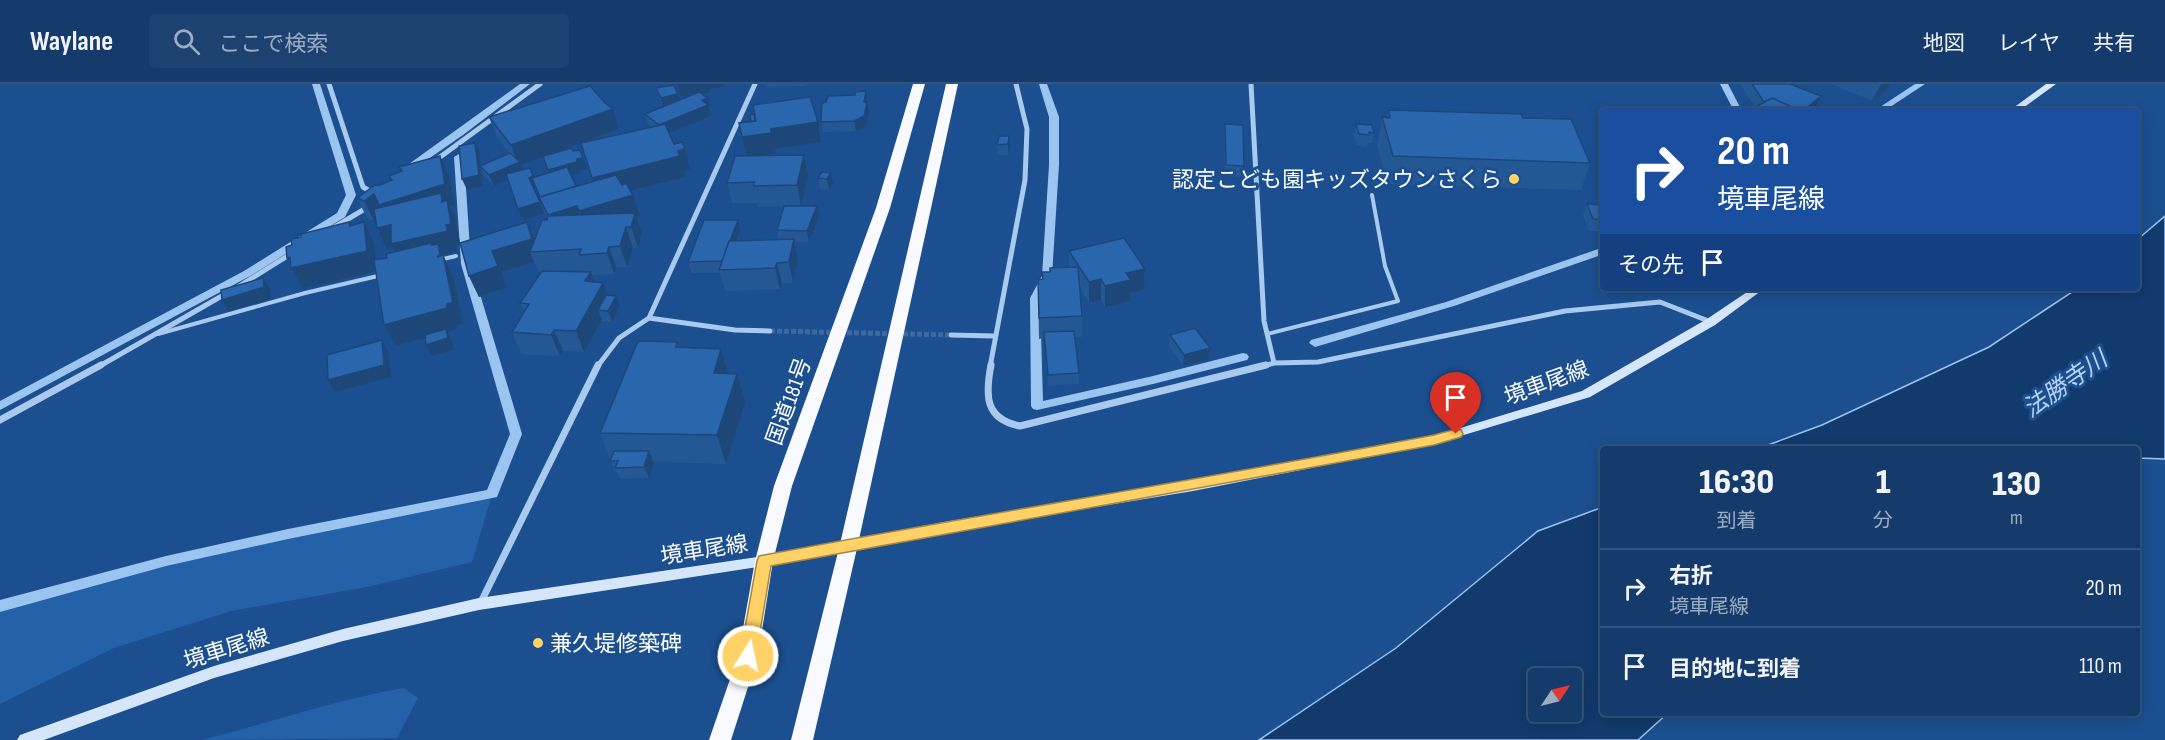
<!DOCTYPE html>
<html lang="ja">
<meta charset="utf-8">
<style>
:root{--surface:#143b6b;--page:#1d4271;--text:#f1f3f6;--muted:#9dadc1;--line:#33557e}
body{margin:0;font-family:"Sofia Sans Condensed","Noto Sans JP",sans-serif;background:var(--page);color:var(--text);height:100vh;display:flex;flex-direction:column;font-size:22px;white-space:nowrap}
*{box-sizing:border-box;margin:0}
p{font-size:20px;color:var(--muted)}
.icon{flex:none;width:33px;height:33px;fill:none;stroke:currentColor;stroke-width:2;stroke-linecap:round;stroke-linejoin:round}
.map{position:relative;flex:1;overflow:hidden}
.details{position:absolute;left:1600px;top:362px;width:540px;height:270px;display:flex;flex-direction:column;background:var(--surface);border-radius:6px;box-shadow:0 3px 15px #0003,0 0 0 2px var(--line)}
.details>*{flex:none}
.banner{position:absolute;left:1600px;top:24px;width:540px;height:183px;border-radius:6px;box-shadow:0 3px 15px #0003,0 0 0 2px var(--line);background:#1a4fa0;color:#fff;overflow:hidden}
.needle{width:39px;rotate:55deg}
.tools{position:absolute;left:1528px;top:584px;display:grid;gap:12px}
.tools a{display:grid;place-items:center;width:54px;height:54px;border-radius:6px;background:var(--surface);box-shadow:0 3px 15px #0003,0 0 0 2px var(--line);font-size:30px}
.pin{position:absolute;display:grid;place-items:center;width:51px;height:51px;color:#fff;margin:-62px -26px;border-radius:50% 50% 50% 0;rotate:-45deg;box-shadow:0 0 6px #0007}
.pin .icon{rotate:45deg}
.me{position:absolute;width:66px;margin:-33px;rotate:10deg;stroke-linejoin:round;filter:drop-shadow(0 0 4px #0008)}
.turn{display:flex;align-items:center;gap:21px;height:126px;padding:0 18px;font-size:27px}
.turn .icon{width:78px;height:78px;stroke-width:2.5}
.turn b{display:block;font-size:42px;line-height:51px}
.then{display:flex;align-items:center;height:57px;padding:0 18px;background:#0003;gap:12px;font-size:22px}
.eta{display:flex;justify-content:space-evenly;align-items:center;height:102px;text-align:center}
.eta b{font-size:36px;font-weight:800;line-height:42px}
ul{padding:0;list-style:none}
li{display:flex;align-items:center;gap:18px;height:78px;padding:0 18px;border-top:2px solid var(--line)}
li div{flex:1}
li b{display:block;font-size:22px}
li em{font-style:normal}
header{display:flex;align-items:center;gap:36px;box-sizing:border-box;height:84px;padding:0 30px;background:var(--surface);border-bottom:2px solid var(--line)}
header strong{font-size:28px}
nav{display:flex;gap:33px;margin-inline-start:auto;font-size:21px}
.search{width:420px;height:54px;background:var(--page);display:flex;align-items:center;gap:15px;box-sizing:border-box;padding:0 21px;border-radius:6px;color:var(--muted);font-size:22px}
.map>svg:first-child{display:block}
.green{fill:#2461a8}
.water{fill:#123a6d;stroke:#9cc4f0;stroke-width:1.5;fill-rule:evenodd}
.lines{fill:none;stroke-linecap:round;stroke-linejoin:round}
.stream{fill:#9cc4f0;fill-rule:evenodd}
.minor-tunnel{stroke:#3d69a0;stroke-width:5;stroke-dasharray:5 2;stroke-linecap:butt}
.service{stroke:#a9c9ee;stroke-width:4}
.minor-far1{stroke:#a9c9ee;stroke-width:5}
.minor{stroke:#a9c9ee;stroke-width:7}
.secondary{fill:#d6e6fa;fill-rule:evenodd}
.trunk{fill:#f8faff;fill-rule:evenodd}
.wall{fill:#245895;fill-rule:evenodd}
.shaded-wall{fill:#1d4779}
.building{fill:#2a66ad;stroke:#1d4779;stroke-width:1.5}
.route{fill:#ffd166;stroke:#a68842;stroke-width:1.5}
.poi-dot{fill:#ffd166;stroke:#1b4f8f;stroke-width:2}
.labels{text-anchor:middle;stroke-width:6;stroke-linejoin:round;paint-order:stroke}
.poi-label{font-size:22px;fill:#fff;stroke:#1b4f8f;text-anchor:end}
.street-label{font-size:22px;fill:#fff;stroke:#1b4f8f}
.water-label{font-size:24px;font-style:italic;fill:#b5d3f5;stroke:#1b4f8f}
</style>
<header>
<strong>Waylane</strong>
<div class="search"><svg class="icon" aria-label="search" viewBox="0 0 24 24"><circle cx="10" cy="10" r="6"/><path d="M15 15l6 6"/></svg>ここで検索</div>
<nav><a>地図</a><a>レイヤ</a><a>共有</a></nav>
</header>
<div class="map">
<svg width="2165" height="656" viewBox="0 0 2165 656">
<rect width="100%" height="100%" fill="#1b4f8f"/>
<path class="green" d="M492,411L472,478L367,503L231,527L114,564L0,620V524C162,478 327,443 492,411Z
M404,604L418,614L397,654L201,656C269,639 334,616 404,604Z"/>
<path class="water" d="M2165,132V375L2138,374V364H1760L1822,341L1989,263L2078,204H2138V155Z
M1603,423L1604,628L1668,629L1638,656H1259L1396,564L1538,447ZM1539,594H1572V627H1539Z"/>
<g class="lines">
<path class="stream" d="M312,0H320L356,111L345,133L252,191L0,326V317L244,187L337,129L346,111Z
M520,0H530L463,51L408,89H402V85Z
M1039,0H1047L1059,33V81L1052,192L1040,214L1043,317L1153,292L1243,269L1247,270L1249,273L1247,276L1153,300L1037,326L1033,325L1031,322L1030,214L1042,192L1049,81V33Z
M1720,0H1728L1742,27H1734Z
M1915,0H1925L1884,27H1874Z
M459,70L464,73L471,180L522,350L497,413L288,455L166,482L0,528V516L166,472L288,445L487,406L510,350L461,180L454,73Z
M1604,163V170L1454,222L1315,263L1309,259L1311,256L1446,218Z"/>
<path class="minor-tunnel" d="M770,247L951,251"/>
<path class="service" d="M439,176L456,172
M158,250L305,209L382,191
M1267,250L1398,217L1385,182L1372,111"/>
<path class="minor-far1" d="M329,0L363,103L373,109
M1251,0L1264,237L1274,279L1318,278L1565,227L1660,218L1711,238
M436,76L540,0
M333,144L368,123
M236,204L294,168
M649,234L735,246L770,247
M951,251L995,252
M98,283L227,209
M597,283L619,254L649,234L755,0
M990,283L1025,96L1027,45L1016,0
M1260,283L1274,279"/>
<path class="minor" d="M991,281C985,312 985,335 1020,342L1266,281
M0,336L101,281
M480,520L598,281"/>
<path class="secondary" d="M2046,0H2056L2019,27H2009Z
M1753,204H1765L1715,241L1590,313L1434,360L1193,407L950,447L764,482L479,526L343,557L214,594L44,656H17L20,651L214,582L343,545L479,514L764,472L950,437L1193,397L1434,352L1582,307L1707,235Z"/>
<path class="trunk" d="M913,0H925L890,124L792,402L773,477L758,572L731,656H709L738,572L755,477L774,402L876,124Z
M946,0H958L858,460L813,656H791L840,460Z"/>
</g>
<path class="wall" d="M677,0H723L724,3L710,5V8L702,10L708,14L710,24L709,25L711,32L669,49L674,60L685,65L690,85L684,87L686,93L630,106L640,132L636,133L642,149L638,164H633L627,183H616L614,190L592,191L594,198L620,223L612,238L602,237V236L584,268L563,267L560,272L521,270L512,248L524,228L520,219L542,188H539L534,178L501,188L507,203L479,213L469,192L460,161L456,162L457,168L443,171L453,192L463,240L457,241L458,244L447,248L452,256L454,266L432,272L425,254L396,262L384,241L376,188L303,205L287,174L351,141L364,138L374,159L376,176L387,174L396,168L393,163L387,165L377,144L376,137H374L367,134L357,114L391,96L389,92H449L455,121L450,122L456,136L460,159L534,156L547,135L536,104L534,105L544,130L523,136L508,96L494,102L484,92L481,86L483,102L467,106L480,69L481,81L509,69L497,53L489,33L605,19L613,25L619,45L552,70L573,67L587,85L580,86L581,89L571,92L576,102L594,97L651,43L648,40L645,30L662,23L656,4L680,16L684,14V12L680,13ZM544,72L549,89L533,93L530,84L523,85L521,81ZM584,186L585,188H553Z
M766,0H807L806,2L767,3Z
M1740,0H1790L1821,12L1816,23H1755Z
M1831,0H1890L1886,7L1872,17Z
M866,7L869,29L866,43L856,47L823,48L821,38L855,11Z
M1389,26L1523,34L1590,79L1581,106L1387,100L1377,60L1382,33L1387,34Z
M751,37H755L821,58L775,65L776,69L759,71H804L808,91L801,122L758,123L757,119H732L727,99L746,72Z
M1225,40L1244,82L1243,93L1225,92L1224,51Z
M1356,40L1374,49L1372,59H1367V62L1357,61L1354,51Z
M999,52L1010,63L1008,71H998L997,61Z
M822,88L833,100L829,106L820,105L818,94Z
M1587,120L1604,121V147H1589L1583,131Z
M819,133L809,158H795L798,176L793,199H782L780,205L725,207L720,189H692L688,178L740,147L737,156L779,155L777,146Z
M1069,167L1145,185L1144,205L1131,209L1130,217L1105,223L1101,216L1089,219L1080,205L1082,232V253H1075L1079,289V300L1048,302L1044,254L1039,255L1038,196L1042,195V188H1050L1069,183Z
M1170,251L1210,264L1209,275L1183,282L1169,262Z
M677,258L679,263L721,265L728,290L745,318L726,380L654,378L649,394L620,395L617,388H615L600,349Z"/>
<path class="shaded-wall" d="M677,0H723L724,3L710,5V8L685,15L684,12L680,13Z
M1881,0H1890L1886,7L1872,17Z
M866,7L869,29L866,43L856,47L854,37L864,18Z
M678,10L681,21L663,25L661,14Z
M1821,12L1816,23L1811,27H1803Z
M708,14L710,24L709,25L711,32L662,52L659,41Z
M613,25L619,45L521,81L525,89L494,102L489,91L518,79L511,61Z
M818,38L821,58L775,65L776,69L747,73L742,53L758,51L771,45Z
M1009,52L1010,63L1008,71V60Z
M475,59L480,69L481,83L480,82L481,86L483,102L467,106L462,95Z
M685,65L690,85L684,87L686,93L599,114L592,94Z
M580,66L587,85L580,86L581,89L552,97L548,86L577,75Z
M804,71L808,91L801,122L797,101Z
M440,72L449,92L455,121L450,122L456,136L460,161L456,162L457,168L443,171L453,192L463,240L457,241L458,244L447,248L452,256L454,266L432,272L426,261L447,248L396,262L384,241L402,180L393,163L387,165L377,144L391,141L448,147L384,131L374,137L364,117L374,110Z
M530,84L536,104L534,105L529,94Z
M831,89L833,100L829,106L827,95Z
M633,111L640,132L636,133L642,149L638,164L631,143L634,134L587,148L579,127Z
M540,118L544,130L523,136L518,125Z
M577,122L584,143L556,152L548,131Z
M817,122L819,133L809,158L807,147Z
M738,136L740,147L726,186L723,177Z
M364,138L374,159L378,187L303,205L291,184H293L287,174Z
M527,138L536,159L530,168L534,178L501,188L507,203L479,213L469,192L492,167Z
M626,143L633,164L627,183L620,162Z
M794,155L798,176L793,199L789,178Z
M609,163L616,183L614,190L607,169Z
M777,179L782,199L780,205L775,184Z
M1145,185L1144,205L1131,209L1130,217L1105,223V202L1126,189Z
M591,188L598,208L603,199L611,220L598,226L602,236L584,268L576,247L585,197Z
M263,194L270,205L271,215L229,227L222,216Z
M1101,195V216L1089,219V198Z
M616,212L620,223L612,238L608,227Z
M554,246L563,267L560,272L551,251Z
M382,256L388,268L391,293L335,308L328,296Z
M1210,264L1209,275L1183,282L1184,271Z
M721,265L729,293L714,289Z
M737,290L745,318L726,380L717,351Z
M649,367L654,379L649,394L644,383Z"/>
<path class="building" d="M1752,0H1790L1821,12L1803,27H1801L1772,14L1764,18Z
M674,1L678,10L661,14L656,4Z
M590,2L605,19L613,25L511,61L489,33Z
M866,7L864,18L867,19L864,32L854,37L821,38L822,19L826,18L828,12L855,11V8Z
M699,8L708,14L702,16L708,21L659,41L645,30Z
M810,13L818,38L771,45V49L742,53L739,39L756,37L753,21Z
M1772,14L1801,27H1748Z
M1389,26L1521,30L1523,34L1571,35L1590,79L1393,72L1382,33L1390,34Z
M754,30L755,37H751L750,31Z
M665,40L674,60L682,58L685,65L678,67L680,72L592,94L581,59Z
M1225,40L1243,41L1244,82L1226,81Z
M1356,40L1372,41L1374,49L1369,48V51L1359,50Z
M999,52H1009L1008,60L997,61Z
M475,59L479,91L462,95L459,62Z
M572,64L573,67L580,66L583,74L577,75V78L548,86L543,72Z
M510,69L520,78L489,91L480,82Z
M804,71L797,101L754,102V98L727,99L735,72Z
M440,72L445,100L379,121L374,110L364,117L357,114L375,101H380L392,96L389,92L402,87L399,83Z
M567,83L576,102L540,113L532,94Z
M530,84L533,92L529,94L540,118L518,125L506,90Z
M822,88L831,89L827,95L818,94Z
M616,91L622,101L626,99L633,111L579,127L577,122L548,131L539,113Z
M441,109L442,118L447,116L451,140L446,141L448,147L391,160V141L377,144L374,125Z
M1587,120L1604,121V136L1593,135Z
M784,122H817L807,147L777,146Z
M635,129L631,143H626L620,162L609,163L607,169L579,171L581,165L530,168L542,136H547L548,132Z
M704,136H738L730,157H729L722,177L688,178Z
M349,138L350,142L364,138L367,167L291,184L290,173L287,174L286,163L292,161L291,155L301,153V150Z
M527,138L532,155L492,167L498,182L469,192L460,159Z
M1124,154L1145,185L1126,189L1131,196L1105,202L1101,195L1089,198L1069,167Z
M794,155L789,178L777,179L775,184L719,186L729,157Z
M431,159V161L438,160L440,170L437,173L443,171L453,219L447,220V224L384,241L374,176L387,174L386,170Z
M1078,183L1082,232L1039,234L1038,196L1043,195L1042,188H1050V184Z
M542,187L591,188L585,197L603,199L576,247L554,246L551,251L512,248L529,220L520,219Z
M263,194L264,203L222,216L221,206Z
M606,211L616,212L608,227L598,226Z
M1195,244L1210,264L1184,271L1170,251Z
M446,245L448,254L426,261L425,251Z
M1074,247L1079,289L1048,291L1044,248Z
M382,256L384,281L328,296L327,271Z
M638,257L677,258L676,263L721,265L714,289L737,290L717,351L600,349Z
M614,367H649L644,383L615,384L618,377H610Z"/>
<path class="route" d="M1456,345L1461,346L1463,350L1461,353L1434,361L771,482L756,572L754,577L748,579L742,577L740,572L757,477L759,472L764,471C987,429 1211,394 1434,351Z"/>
<g class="poi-dot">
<circle cx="1514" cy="95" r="6"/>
<circle cx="538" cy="559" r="6"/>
</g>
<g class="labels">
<g class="poi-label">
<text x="1502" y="103">認定こども園キッズタウンさくら</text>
<text x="550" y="567" text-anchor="start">兼久堤修築碑</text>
</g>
<g class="street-label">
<text transform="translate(1546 298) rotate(-20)" y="8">境車尾線</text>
<text transform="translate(788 317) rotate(-70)" y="8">国道181号</text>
<text transform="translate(704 465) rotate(-9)" y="8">境車尾線</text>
<text transform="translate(226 564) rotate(-17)" y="8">境車尾線</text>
</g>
<g class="water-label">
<text transform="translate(2065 300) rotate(-35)" y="8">法勝寺川</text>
</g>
</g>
</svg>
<div class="tools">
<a><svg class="needle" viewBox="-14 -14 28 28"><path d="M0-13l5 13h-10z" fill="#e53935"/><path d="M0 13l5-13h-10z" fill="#9dadc1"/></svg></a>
</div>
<div class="pin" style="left:1456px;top:350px;background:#d93025"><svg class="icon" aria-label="arrive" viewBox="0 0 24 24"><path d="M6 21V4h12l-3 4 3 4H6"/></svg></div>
<svg class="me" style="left:748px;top:572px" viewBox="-20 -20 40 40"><circle r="17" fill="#ffd166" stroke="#fff" stroke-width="3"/><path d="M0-11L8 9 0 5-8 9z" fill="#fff"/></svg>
<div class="banner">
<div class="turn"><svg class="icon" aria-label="right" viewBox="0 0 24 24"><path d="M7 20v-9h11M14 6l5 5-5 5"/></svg><div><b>20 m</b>境車尾線</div></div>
<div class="then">その先<svg class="icon" aria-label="arrive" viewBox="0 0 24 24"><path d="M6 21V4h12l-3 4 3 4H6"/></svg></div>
</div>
<section class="details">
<div class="eta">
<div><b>16:30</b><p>到着</p></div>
<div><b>1</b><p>分</p></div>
<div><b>130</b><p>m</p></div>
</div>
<ul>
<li><svg class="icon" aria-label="right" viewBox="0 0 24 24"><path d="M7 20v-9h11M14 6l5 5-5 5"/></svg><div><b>右折</b><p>境車尾線</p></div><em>20 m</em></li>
<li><svg class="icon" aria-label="arrive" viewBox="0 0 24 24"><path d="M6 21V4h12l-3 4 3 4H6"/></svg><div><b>目的地に到着</b></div><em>110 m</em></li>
</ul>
</section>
</div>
